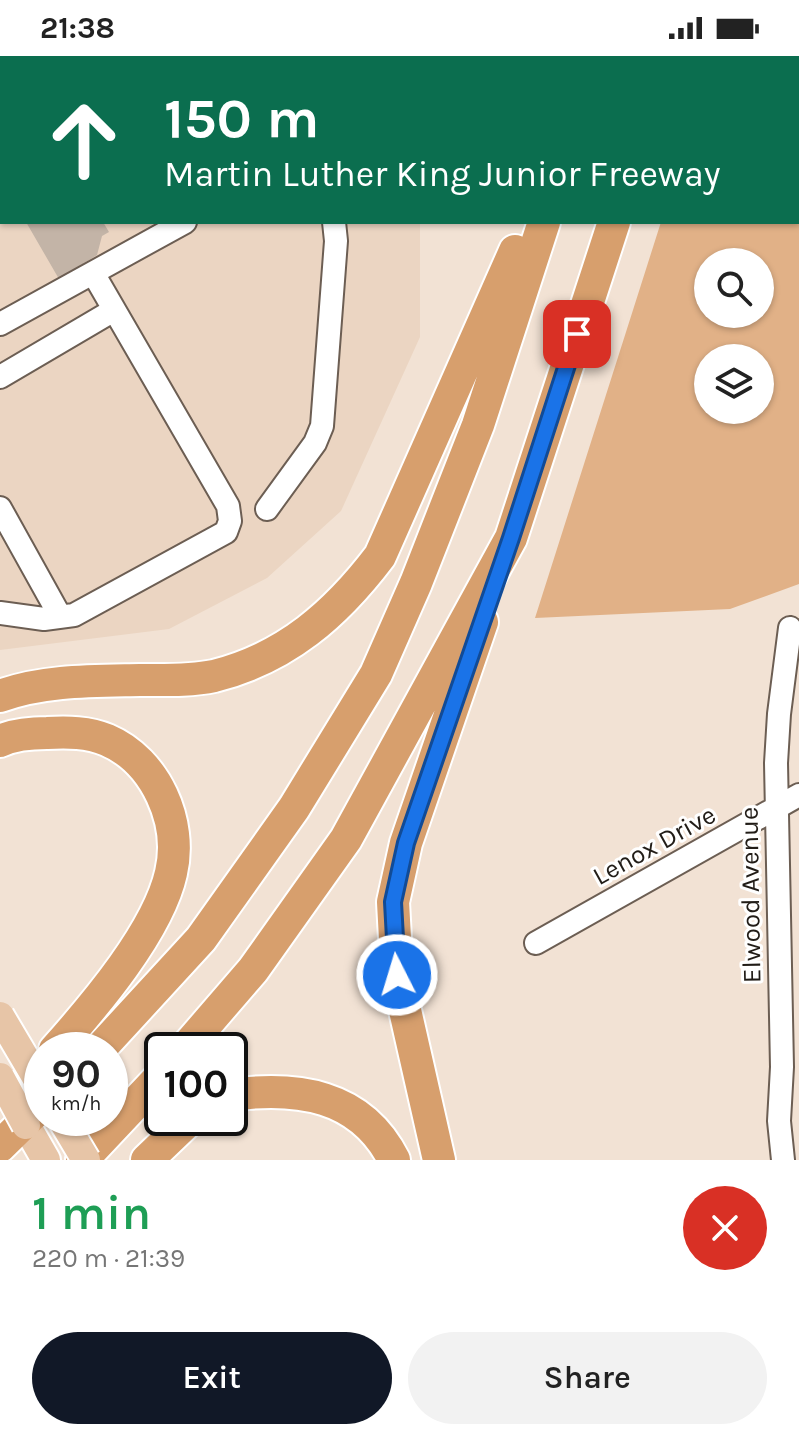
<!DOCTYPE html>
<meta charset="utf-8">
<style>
:root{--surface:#fff;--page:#f2f2f2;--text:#222;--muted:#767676;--accent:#111827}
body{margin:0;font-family:Karla,sans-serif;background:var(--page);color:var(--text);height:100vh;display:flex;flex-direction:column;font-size:30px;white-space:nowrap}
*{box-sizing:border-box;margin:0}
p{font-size:26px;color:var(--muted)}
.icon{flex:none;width:44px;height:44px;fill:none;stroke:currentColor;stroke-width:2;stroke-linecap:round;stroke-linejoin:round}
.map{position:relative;height:1104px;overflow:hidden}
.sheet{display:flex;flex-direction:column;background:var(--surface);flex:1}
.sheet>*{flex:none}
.banner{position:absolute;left:0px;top:0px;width:800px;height:168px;box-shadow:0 2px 6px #0004;background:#0b6e4f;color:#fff;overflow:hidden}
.tools{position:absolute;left:694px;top:192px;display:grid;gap:16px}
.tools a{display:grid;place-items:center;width:80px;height:80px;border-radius:50%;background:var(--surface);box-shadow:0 2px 6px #0004;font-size:40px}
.speed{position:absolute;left:24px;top:976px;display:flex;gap:16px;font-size:40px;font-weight:700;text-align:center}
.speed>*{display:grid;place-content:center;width:104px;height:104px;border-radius:50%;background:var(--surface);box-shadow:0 2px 6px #0004;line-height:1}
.speed small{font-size:20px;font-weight:400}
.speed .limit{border:4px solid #111;border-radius:12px;background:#fff;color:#111}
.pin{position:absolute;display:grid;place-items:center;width:68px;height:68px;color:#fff;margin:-34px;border-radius:16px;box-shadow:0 4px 12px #0006}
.me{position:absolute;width:88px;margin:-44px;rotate:355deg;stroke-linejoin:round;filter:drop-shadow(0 0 6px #0008)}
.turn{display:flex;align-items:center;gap:28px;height:168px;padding:0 32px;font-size:36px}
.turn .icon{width:104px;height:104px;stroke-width:2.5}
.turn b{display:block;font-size:56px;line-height:68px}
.round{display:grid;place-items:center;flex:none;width:84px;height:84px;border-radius:42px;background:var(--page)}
.headline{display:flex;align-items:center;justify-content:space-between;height:136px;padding:0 32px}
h1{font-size:48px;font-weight:600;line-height:60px;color:#1e9e55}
.cta{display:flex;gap:16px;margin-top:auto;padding:16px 32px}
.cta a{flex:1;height:92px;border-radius:48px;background:var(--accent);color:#fff;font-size:32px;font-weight:600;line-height:92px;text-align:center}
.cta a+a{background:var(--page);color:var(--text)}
.status{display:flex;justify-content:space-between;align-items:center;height:56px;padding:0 40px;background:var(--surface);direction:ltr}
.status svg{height:22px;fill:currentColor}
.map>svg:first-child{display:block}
.built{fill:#ebd5c2}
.green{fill:#e1b187;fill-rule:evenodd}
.building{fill:#c3b4a7}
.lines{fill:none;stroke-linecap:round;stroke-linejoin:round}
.minor-casing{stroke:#6c5e53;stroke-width:26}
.major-casing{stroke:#fff;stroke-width:32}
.highway-casing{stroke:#fff;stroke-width:36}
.minor{stroke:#fff;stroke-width:22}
.major{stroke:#e7c5a7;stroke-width:28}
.highway{stroke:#d79f6d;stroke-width:32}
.major-bridge-casing{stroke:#fff;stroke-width:32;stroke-linecap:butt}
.major-bridge{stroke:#e7c5a7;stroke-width:28}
.route-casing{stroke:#114b97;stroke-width:20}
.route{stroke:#1a73e8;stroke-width:14}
.labels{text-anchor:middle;stroke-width:6;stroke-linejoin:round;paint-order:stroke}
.street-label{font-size:26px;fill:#211c17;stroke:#fff}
</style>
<div class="status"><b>21:38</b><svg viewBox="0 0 49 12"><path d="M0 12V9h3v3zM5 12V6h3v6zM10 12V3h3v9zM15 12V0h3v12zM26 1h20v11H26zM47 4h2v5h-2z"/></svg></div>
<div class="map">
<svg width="799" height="1104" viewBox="0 0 799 1104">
<rect width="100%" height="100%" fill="#f2e2d4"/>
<path class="built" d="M0,0L393,2H2V166H420V281L341,455L267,522L169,573L0,594Z"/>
<path class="green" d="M715,0H799V528L730,553L535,562L661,166H798V2H714ZM708,206H760V258H708ZM708,302H760V354H708Z"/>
<path class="building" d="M26,166H103L109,176L102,180L97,199L59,223Z"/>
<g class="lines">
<g class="minor-casing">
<path id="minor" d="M38,2L39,0
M0,268L185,166
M0,321L114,254
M0,452L60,560
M267,453L315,387L322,370L336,185L334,166
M0,557L44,563L74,559L226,476L230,465L228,450L93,217
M536,887L799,739
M783,1104L779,1065L782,1011L776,707L779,658L790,572"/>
</g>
<g class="major-casing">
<path id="major" d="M26,1069L46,1104"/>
</g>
<g class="highway-casing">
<path id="highway" d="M599,2L600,0
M667,2L668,0
M0,640C44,624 93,625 140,624C164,624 191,625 214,620C286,602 336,558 380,500L515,195
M0,685C15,678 31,677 47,677C68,676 88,676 107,684C156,705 183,766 171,817C158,875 95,949 55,994
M99,994L201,883L294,752L376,618L416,527L478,369L544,166
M184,994L253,914L346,783L511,482L614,166
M230,1039C296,1030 361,1038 394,1104
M0,1090L42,1049
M82,1104L162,1019
M147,1104L191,1062
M439,1104L397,919L393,846L406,787L482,566"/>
</g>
<use href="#minor" class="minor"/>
<use href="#major" class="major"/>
<use href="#highway" class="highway"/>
<g class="major-bridge-casing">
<path id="major-bridge" d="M0,960L42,1031
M0,1021L26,1069
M61,1062L86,1104"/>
</g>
<use href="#major-bridge" class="major-bridge"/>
</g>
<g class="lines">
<g class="route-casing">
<path id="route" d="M397,919L393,846L406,787L511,482L577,278"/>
</g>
<use href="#route" class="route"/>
</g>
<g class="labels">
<g class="street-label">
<text transform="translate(654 789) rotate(-29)" y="9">Lenox Drive</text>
<text transform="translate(750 839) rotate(-91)" y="9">Elwood Avenue</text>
</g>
</g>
</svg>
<div class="tools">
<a><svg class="icon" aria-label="search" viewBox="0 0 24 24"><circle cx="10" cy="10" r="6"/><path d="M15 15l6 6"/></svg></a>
<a><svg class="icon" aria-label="layers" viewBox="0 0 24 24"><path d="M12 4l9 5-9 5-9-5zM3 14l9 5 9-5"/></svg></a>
</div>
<div class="speed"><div>90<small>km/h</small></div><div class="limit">100</div></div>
<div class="pin" style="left:577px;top:278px;background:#d93025"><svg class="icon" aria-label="arrive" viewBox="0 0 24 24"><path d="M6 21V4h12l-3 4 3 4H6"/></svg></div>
<svg class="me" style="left:397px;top:919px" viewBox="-20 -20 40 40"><circle r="17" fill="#1a73e8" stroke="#fff" stroke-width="3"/><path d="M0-11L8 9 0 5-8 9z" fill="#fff"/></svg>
<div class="banner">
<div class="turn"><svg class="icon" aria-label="ahead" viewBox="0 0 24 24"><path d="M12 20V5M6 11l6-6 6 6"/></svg><div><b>150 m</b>Martin Luther King Junior Freeway</div></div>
</div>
</div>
<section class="sheet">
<div class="headline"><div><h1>1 min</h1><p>220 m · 21:39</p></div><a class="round" style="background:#d93025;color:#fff"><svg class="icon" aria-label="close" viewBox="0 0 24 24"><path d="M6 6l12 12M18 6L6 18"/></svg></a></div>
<div class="cta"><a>Exit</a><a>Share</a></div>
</section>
